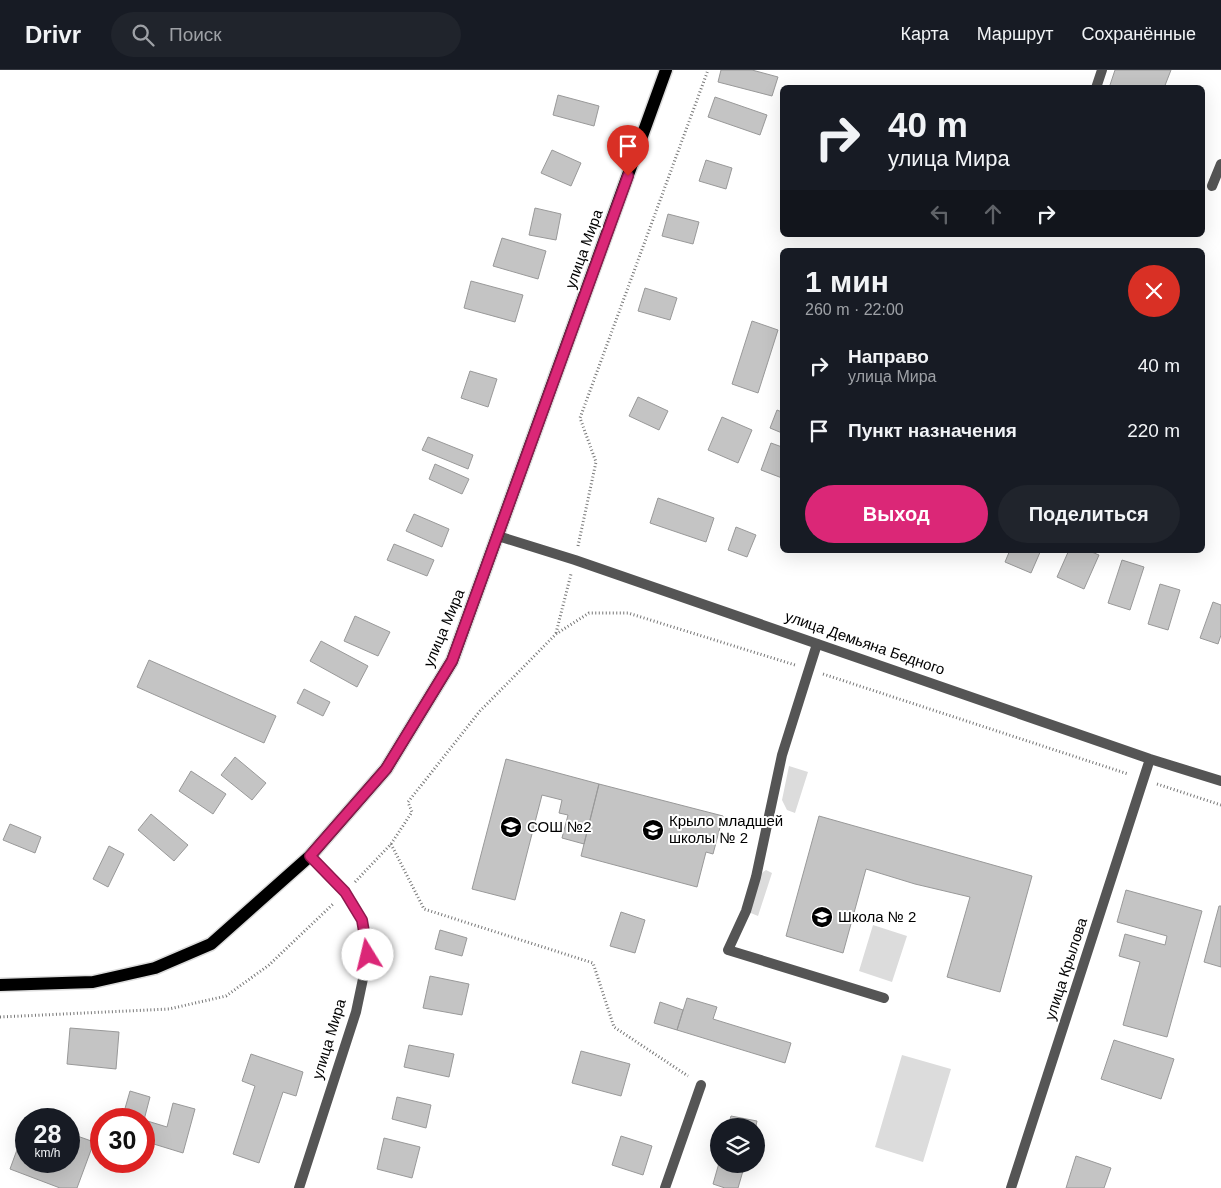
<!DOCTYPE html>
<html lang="ru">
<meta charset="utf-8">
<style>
:root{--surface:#171b24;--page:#20242c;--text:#f1f3f6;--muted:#9ea1a6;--line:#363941;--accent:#db2777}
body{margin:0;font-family:Arial,sans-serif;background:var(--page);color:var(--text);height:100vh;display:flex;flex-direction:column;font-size:19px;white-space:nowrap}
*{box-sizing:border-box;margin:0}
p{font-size:16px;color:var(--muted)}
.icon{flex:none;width:28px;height:28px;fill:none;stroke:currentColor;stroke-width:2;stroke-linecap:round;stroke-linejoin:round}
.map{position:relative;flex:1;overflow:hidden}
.sheet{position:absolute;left:780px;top:178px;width:425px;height:305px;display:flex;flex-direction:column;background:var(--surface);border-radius:8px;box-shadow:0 5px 20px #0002}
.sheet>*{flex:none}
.guide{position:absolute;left:780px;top:15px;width:425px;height:152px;border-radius:8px;box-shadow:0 5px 20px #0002;background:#171b24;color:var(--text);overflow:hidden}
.fabs{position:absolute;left:710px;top:1048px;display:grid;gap:10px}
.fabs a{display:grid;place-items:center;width:55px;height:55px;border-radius:50%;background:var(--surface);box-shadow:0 5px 20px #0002;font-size:25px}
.speed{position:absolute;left:15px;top:1038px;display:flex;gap:10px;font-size:25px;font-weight:700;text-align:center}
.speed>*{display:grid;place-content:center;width:65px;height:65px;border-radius:50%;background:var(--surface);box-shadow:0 5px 20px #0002;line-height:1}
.speed small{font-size:12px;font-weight:400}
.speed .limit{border:8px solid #d22;background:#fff;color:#111}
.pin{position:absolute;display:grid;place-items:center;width:42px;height:42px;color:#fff;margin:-51px -21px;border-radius:50% 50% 50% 0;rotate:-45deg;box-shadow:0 0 5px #0007}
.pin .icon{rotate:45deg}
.me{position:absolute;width:55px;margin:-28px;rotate:351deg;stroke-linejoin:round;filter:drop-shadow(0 0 4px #0008)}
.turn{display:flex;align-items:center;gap:18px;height:105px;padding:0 25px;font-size:22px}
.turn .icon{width:65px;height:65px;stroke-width:2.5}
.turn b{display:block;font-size:35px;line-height:42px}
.lanes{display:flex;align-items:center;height:48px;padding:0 25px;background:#0003;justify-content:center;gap:25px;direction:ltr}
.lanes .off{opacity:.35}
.round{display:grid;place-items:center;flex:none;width:52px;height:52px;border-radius:26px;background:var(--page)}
.headline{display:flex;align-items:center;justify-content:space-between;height:85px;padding:0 25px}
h1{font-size:30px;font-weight:600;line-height:38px}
.primary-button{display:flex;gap:10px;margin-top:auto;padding:10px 25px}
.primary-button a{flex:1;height:58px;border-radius:30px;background:var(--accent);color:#fff;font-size:20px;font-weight:600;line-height:58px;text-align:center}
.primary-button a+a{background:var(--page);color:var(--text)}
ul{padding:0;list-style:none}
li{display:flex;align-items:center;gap:15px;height:65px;padding:0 25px}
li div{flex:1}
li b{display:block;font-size:19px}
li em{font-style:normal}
header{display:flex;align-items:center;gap:30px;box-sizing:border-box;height:70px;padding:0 25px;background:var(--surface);border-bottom:1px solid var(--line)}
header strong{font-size:24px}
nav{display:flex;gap:28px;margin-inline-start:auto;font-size:18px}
.search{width:350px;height:45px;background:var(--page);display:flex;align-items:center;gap:12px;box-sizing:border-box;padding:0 18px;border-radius:28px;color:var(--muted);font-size:19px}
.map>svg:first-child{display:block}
.green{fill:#dcdcdc}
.building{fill:#c4c4c4;stroke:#999}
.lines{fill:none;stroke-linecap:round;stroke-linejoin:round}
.primary-casing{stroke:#dbdbdb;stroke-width:15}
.path{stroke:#777;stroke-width:3;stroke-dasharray:1 2.5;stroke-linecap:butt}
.lane{stroke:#555;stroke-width:10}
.street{stroke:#555;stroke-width:10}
.primary{stroke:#000;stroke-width:12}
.route-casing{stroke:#8e194d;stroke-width:12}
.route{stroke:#db2777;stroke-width:9}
.labels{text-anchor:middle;stroke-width:4;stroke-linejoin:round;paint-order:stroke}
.street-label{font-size:15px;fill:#000;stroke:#fff}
.poi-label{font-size:15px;fill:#000;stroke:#fff;text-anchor:start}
</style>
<header>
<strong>Drivr</strong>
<div class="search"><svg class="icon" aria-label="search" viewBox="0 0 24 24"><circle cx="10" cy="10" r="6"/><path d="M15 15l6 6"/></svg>Поиск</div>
<nav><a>Карта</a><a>Маршрут</a><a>Сохранённые</a></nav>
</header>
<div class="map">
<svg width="1221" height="1118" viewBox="0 0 1221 1118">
<rect width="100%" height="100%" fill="#fff"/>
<path class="green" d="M789,696L808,702L795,743L787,740L782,730Z
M766,800L772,803L758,846L746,841L756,807Z
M873,855L907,866L892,912L859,901Z
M902,985L951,999L923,1092L875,1077Z"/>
<path class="building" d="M721,0H752L778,7L772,26L718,12Z
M1115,0H1171L1164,18H1109Z
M558,25L599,36L594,56L553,45Z
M715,27L767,45L760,65L708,47Z
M552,80L581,93L571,116L541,103Z
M706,90L732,98L726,119L699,111Z
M535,138L561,144L556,170L529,165Z
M668,144L699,152L693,174L662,166Z
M502,168L546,181L538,209L493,196Z
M471,211L523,225L515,252L464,238Z
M645,218L677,228L670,250L638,241Z
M752,251L778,260L758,323L732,314Z
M470,301L497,309L488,337L461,328Z
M638,327L668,341L659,360L629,346Z
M777,340L782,342V363L770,358Z
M722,347L752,360L738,393L708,380Z
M428,367L473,385L468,399L422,380Z
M771,373L782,377V408L761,400Z
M435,394L469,409L462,424L429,409Z
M658,428L714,448L706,472L650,453Z
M414,444L449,459L442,477L406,461Z
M736,457L756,465L747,487L728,480Z
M394,474L434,490L427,506L387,490Z
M1010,480H1041L1031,503L1005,492Z
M1069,480H1087L1099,485L1084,519L1057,507Z
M1122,490L1144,497L1130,540L1108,533Z
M1160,514L1180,520L1168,560L1148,554Z
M1213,532L1221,535V565L1218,574L1200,568Z
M355,546L390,562L378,586L344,571Z
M321,571L368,596L357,617L310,591Z
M149,590L276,646L264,673L137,617Z
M304,619L330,632L323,646L297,633Z
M235,687L266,713L252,730L221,705Z
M506,689L599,714L584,774L562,768L568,745L559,743L562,730L542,725L515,830L472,819Z
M191,701L226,724L213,744L179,721Z
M599,714L723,746L713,784L706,782L697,817L581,786Z
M151,744L188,775L174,791L138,760Z
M819,746L1032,806L1000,922L947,907L970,827L915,814L866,799L843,883L786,866Z
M10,754L41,767L35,783L3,770Z
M109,776L124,784L108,817L93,809Z
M1126,820L1202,841L1167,967L1123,955L1140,892L1119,886L1125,864L1165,875L1167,866L1117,852Z
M1219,836H1221V897L1204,892Z
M621,842L645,850L635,883L610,876Z
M440,860L467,868L462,886L435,879Z
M430,906L469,914L462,945L423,938Z
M687,928L717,937L713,949L791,973L785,993L677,960Z
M660,932L683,940L677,960L654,953Z
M70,958L119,962L116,999L67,994Z
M1114,970L1174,989L1161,1029L1101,1009Z
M409,975L454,984L449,1007L404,997Z
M581,981L630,994L621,1026L572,1013Z
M251,984L303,1002L296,1026L283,1022L259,1093L233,1084L255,1016L242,1011Z
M130,1021L150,1027L144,1050L167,1057L173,1033L195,1039L183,1083L144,1071V1049H122Z
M397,1027L431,1035L426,1058L392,1049Z
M731,1046L757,1051L756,1056H728Z
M26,1055V1091H69V1063L94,1072L77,1118H60L10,1099Z
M621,1066L652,1076L643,1105L612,1095Z
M384,1068L420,1077L412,1108L377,1099Z
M1076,1086L1111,1098L1104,1118H1066Z
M719,1093L745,1094L738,1118H725L713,1114Z"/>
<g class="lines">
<g class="primary-casing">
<path id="primary" d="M0,915L93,912L155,898L211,874L310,786L386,699L452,591L666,0"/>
</g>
<path class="path" d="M578,476L596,392L580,348L708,0
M556,563L571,504
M823,604L1128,704
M1157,714L1221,735
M391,774L424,839L593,893L614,957L688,1006
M355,812L391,774L412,742L408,732L480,641L556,564L589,543H628L795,595
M0,947L169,939L226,926L269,895L333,834"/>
<path class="lane" d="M817,574L782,685L756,807L746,841L728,880L884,928"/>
<path class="street" d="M1096,18L1102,0
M1212,116L1221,94
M498,466L575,490L1150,689L1221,711
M299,1118L356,942L368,885L362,850L345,822L310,786
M665,1118L701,1015
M1011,1118L1150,689"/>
<use href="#primary" class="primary"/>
</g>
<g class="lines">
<g class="route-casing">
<path id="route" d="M368,885L362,850L345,822L310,786L386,699L452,591L628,106"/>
</g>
<use href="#route" class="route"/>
</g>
<defs>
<g id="school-disc" transform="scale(1.125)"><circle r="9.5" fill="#000" stroke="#fff"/><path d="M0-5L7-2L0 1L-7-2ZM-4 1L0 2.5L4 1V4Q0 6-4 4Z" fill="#fff"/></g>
</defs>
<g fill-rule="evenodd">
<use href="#school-disc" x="511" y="757"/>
<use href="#school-disc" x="653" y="760"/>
<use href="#school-disc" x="822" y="847"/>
</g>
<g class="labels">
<g class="street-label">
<text transform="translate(584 179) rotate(-70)" y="5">улица Мира</text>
<text transform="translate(444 558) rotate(-67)" y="5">улица Мира</text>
<text transform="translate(865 573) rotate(19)" y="5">улица Демьяна Бедного</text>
<text transform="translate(1066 899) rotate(-72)" y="5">улица Крылова</text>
<text transform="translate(329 969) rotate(-73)" y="5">улица Мира</text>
</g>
<g class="poi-label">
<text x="669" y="756">Крыло младшей<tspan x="669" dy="17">школы № 2</tspan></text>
<text x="527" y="762">СОШ №2</text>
<text x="838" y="852">Школа № 2</text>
</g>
</g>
</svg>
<div class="fabs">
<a><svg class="icon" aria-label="layers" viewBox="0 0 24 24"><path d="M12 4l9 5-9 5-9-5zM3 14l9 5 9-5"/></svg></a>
</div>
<div class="speed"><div>28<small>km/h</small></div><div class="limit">30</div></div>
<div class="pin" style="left:628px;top:106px;background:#d93025"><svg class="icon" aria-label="arrive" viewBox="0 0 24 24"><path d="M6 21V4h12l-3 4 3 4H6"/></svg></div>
<svg class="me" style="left:368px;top:885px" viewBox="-20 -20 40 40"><circle r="19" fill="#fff"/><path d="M0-13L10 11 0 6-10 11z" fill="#db2777"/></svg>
<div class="guide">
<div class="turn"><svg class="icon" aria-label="right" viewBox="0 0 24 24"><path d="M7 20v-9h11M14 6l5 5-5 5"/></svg><div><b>40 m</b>улица Мира</div></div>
<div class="lanes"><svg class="icon off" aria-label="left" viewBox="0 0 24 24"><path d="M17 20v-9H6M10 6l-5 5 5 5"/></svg><svg class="icon off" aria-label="ahead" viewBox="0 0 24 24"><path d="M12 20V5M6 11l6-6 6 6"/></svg><svg class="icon" aria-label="right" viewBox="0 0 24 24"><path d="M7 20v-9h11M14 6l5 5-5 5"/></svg></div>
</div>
<section class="sheet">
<div class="headline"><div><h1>1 мин</h1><p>260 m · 22:00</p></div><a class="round" style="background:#d93025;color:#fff"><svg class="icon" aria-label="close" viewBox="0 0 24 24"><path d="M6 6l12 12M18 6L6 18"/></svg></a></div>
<ul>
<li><svg class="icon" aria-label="right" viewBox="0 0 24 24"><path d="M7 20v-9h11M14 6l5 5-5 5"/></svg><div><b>Направо</b><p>улица Мира</p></div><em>40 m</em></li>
<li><svg class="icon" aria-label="arrive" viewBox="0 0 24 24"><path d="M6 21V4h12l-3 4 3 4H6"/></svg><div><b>Пункт назначения</b></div><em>220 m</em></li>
</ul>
<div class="primary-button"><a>Выход</a><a>Поделиться</a></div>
</section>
</div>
